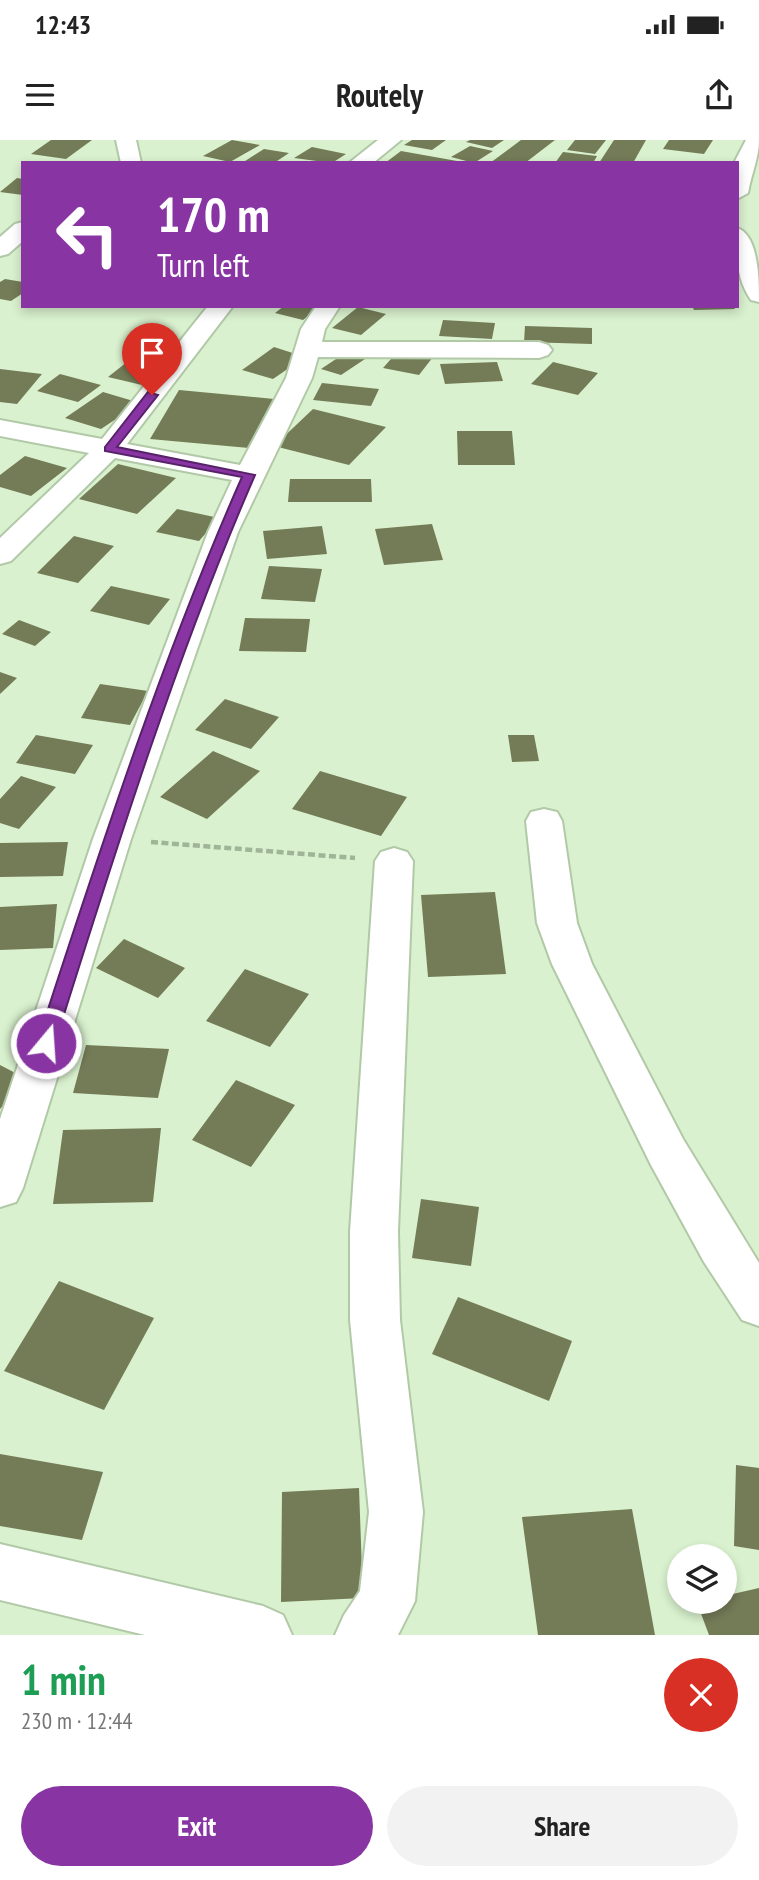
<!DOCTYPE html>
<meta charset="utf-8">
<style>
:root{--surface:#fff;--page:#f2f2f2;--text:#222;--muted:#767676;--accent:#8835a3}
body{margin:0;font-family:"PT Sans Narrow",sans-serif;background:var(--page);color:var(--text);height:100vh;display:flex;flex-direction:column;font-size:26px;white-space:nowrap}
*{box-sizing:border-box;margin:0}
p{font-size:23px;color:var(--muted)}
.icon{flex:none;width:38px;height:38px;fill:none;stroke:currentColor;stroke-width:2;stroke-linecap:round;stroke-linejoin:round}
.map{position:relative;height:1495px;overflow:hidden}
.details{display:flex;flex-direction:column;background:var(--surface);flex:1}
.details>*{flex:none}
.guide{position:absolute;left:21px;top:21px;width:718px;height:147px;border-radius:0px;box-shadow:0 4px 10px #0003;background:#8835a3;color:#fff;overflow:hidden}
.tools{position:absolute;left:667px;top:1404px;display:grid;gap:14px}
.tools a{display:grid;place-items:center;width:70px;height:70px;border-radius:50%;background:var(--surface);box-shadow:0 4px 10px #0003;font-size:35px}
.pin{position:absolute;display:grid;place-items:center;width:60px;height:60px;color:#fff;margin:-72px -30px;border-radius:50% 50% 50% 0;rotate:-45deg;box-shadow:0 0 7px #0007}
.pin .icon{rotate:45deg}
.me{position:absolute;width:77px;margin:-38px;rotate:18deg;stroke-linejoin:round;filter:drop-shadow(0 0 5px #0008)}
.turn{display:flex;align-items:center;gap:24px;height:147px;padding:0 21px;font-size:32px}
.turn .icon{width:91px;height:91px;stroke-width:2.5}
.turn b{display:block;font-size:49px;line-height:60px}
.round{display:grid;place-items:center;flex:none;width:74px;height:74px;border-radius:37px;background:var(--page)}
.overview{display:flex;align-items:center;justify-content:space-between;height:119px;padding:0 21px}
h1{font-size:42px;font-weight:800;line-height:52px;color:#1e9e55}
.action{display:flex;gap:14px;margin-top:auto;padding:14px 21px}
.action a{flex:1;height:80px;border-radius:42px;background:var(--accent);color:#fff;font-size:28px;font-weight:800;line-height:80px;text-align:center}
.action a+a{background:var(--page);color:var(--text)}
.status{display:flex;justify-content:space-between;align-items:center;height:49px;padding:0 35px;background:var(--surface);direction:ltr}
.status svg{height:19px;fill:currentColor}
header{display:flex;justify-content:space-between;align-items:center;height:91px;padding:0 21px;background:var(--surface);font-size:32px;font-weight:800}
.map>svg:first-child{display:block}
.building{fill:#747b57}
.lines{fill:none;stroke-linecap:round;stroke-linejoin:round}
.minor-casing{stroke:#b1c9a7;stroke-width:4}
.trunk-casing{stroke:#b1c9a7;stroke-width:4}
.path{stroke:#a0b498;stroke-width:4.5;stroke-dasharray:7 3.5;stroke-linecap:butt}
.minor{fill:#fff;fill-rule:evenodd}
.trunk{fill:#fff;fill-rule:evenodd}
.route{fill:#8835a3;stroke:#58226a;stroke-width:2}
</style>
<div class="status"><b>12:43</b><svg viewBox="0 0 49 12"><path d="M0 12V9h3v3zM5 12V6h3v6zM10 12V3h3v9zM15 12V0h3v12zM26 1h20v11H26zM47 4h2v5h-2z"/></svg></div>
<header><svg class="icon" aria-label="menu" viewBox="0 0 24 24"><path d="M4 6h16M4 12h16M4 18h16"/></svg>Routely<svg class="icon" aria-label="share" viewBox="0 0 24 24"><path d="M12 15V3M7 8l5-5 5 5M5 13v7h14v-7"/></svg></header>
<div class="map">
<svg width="759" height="1495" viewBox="0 0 759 1495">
<rect width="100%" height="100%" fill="#d9f1ce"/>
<path class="building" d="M51,0H92L66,19L31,14Z
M232,0L260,5L230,22L203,16Z
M412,0H446L432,10L404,5Z
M470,0H504L492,8L466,2Z
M521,0H555L525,23H490Z
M575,0H606L595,14L567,10Z
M614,0H646L633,23H599Z
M669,0H713L704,14L663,9Z
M470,6L493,11L474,23L451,17Z
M312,7L346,14L332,23L294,18Z
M264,9L289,13L274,23H242Z
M401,11L457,21V23H385Z
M563,12L597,16L593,23H555Z
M17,38L23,39V55L0,52Z
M5,139L23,142V153L11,161L0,159V142Z
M284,166H321L303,180L275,173Z
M692,166H733L735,169L694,170Z
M358,167L386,174L361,195L332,188Z
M443,180L495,183L492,199L439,196Z
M525,186L592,188V204L524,202Z
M274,207L305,217L273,239L242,230Z
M348,211L368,217L341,235L321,229Z
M398,211L433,217L419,235L383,228Z
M127,222L160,229L142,245L108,237Z
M497,222L503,241L445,244L440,224Z
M553,222L598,233L578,255L531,244Z
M0,229L42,234L17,264L0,262Z
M60,234L101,245L78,262L37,251Z
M322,243L379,249L371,266L313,260Z
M179,250L274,259L249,308L150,299Z
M103,252L140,263L101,289L65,278Z
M313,269L386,287L349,325L274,306Z
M457,291H512L515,325H458Z
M25,316L67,328L31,356L0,347V335Z
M118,324L176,338L137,374L79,359Z
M290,339H371L372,362H288Z
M177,369L219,378L199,401L156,392Z
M432,384L443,420L384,425L375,389Z
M322,386L327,414L267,419L263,391Z
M74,396L114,406L78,443L37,433Z
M269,426L322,429L315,462L261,459Z
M111,446L170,459L149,485L90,471Z
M245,478L310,479L306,512L239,511Z
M19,480L51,492L35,506L2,494Z
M0,532L17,538L0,554Z
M100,544L148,551L130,585L81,578Z
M225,559L279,577L251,609L195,590Z
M36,595L93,605L75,634L16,623Z
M508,595H534L539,621L512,622Z
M213,611L260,631L207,679L160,657Z
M320,631L407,657L381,696L292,669Z
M21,636L56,647L19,689L0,683V659Z
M68,702L63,736L0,737V703Z
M495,752L506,834L428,837L421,755Z
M57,764L53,808L0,810V767Z
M124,799L185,828L158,858L96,828Z
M245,829L309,854L270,907L206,881Z
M86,905L169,909L158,958L73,953Z
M0,925L27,939L0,969Z
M236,940L295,965L251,1027L192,1000Z
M161,988L153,1062L53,1064L63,990Z
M421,1059L479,1067L471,1126L412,1118Z
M59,1141L154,1178L104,1270L4,1231Z
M458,1157L572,1201L549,1261L432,1214Z
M0,1314L103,1332L82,1400L0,1386Z
M736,1325L759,1328V1410L734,1406Z
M359,1348L363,1458L281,1462L282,1352Z
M632,1369L655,1495H538L522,1377Z
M759,1448V1495H709L697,1463L724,1461V1456Z"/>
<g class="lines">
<g class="minor-casing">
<path id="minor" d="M116,0H136L141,23H121Z
M378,0H401L373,23H349Z
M23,82V101L8,114L0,116V97L15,84Z
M208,166H233L127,304L240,325L286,238L301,189L316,166H340L325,189L322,202H539L548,205L552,210L548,215L539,218L318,217L312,238L238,392L131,699L23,1048L16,1062L0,1067V979L93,699L208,392L232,340L115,318L11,421L0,424V398L89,313L0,296V280L102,299Z
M544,669L557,672L562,681L577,783L592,824L683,999L759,1123V1186L742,1180L704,1122L651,1025L552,824L537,783L526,681L531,672Z
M394,708L407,712L413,721L398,1092L400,1180L423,1372L415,1461L398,1495H335L344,1475L360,1451L369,1372L350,1180V1092L375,721L381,712Z
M0,1404L263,1466L283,1475L292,1495H145L0,1460Z"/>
</g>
<g class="trunk-casing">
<path id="trunk" d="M746,0H759C759,18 751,35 748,53L737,59L734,23Z
M737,88C759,95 759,141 759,162L751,160C736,139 736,113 737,88Z"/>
</g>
<path class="path" d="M151,702L355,718"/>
<use href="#minor" class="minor"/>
<use href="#trunk" class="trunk"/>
</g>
<path class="route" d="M148,252L158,255L117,307L255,335C175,519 115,712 55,903L46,910L37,903C99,713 161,520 242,337L105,311V307Z"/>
</svg>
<div class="tools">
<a><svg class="icon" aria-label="layers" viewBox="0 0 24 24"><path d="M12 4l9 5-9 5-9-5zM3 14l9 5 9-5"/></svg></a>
</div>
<div class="pin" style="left:152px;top:255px;background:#d93025"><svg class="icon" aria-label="arrive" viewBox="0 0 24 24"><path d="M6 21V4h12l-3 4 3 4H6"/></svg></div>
<svg class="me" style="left:46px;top:903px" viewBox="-20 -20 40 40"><circle r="17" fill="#8835a3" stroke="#fff" stroke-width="3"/><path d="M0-11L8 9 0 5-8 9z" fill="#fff"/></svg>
<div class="guide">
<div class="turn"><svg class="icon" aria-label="left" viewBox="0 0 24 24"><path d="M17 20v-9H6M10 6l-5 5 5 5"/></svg><div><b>170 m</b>Turn left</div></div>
</div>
</div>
<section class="details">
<div class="overview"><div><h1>1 min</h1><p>230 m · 12:44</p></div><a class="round" style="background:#d93025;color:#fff"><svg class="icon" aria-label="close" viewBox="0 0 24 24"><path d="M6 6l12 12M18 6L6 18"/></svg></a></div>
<div class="action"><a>Exit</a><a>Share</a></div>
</section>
